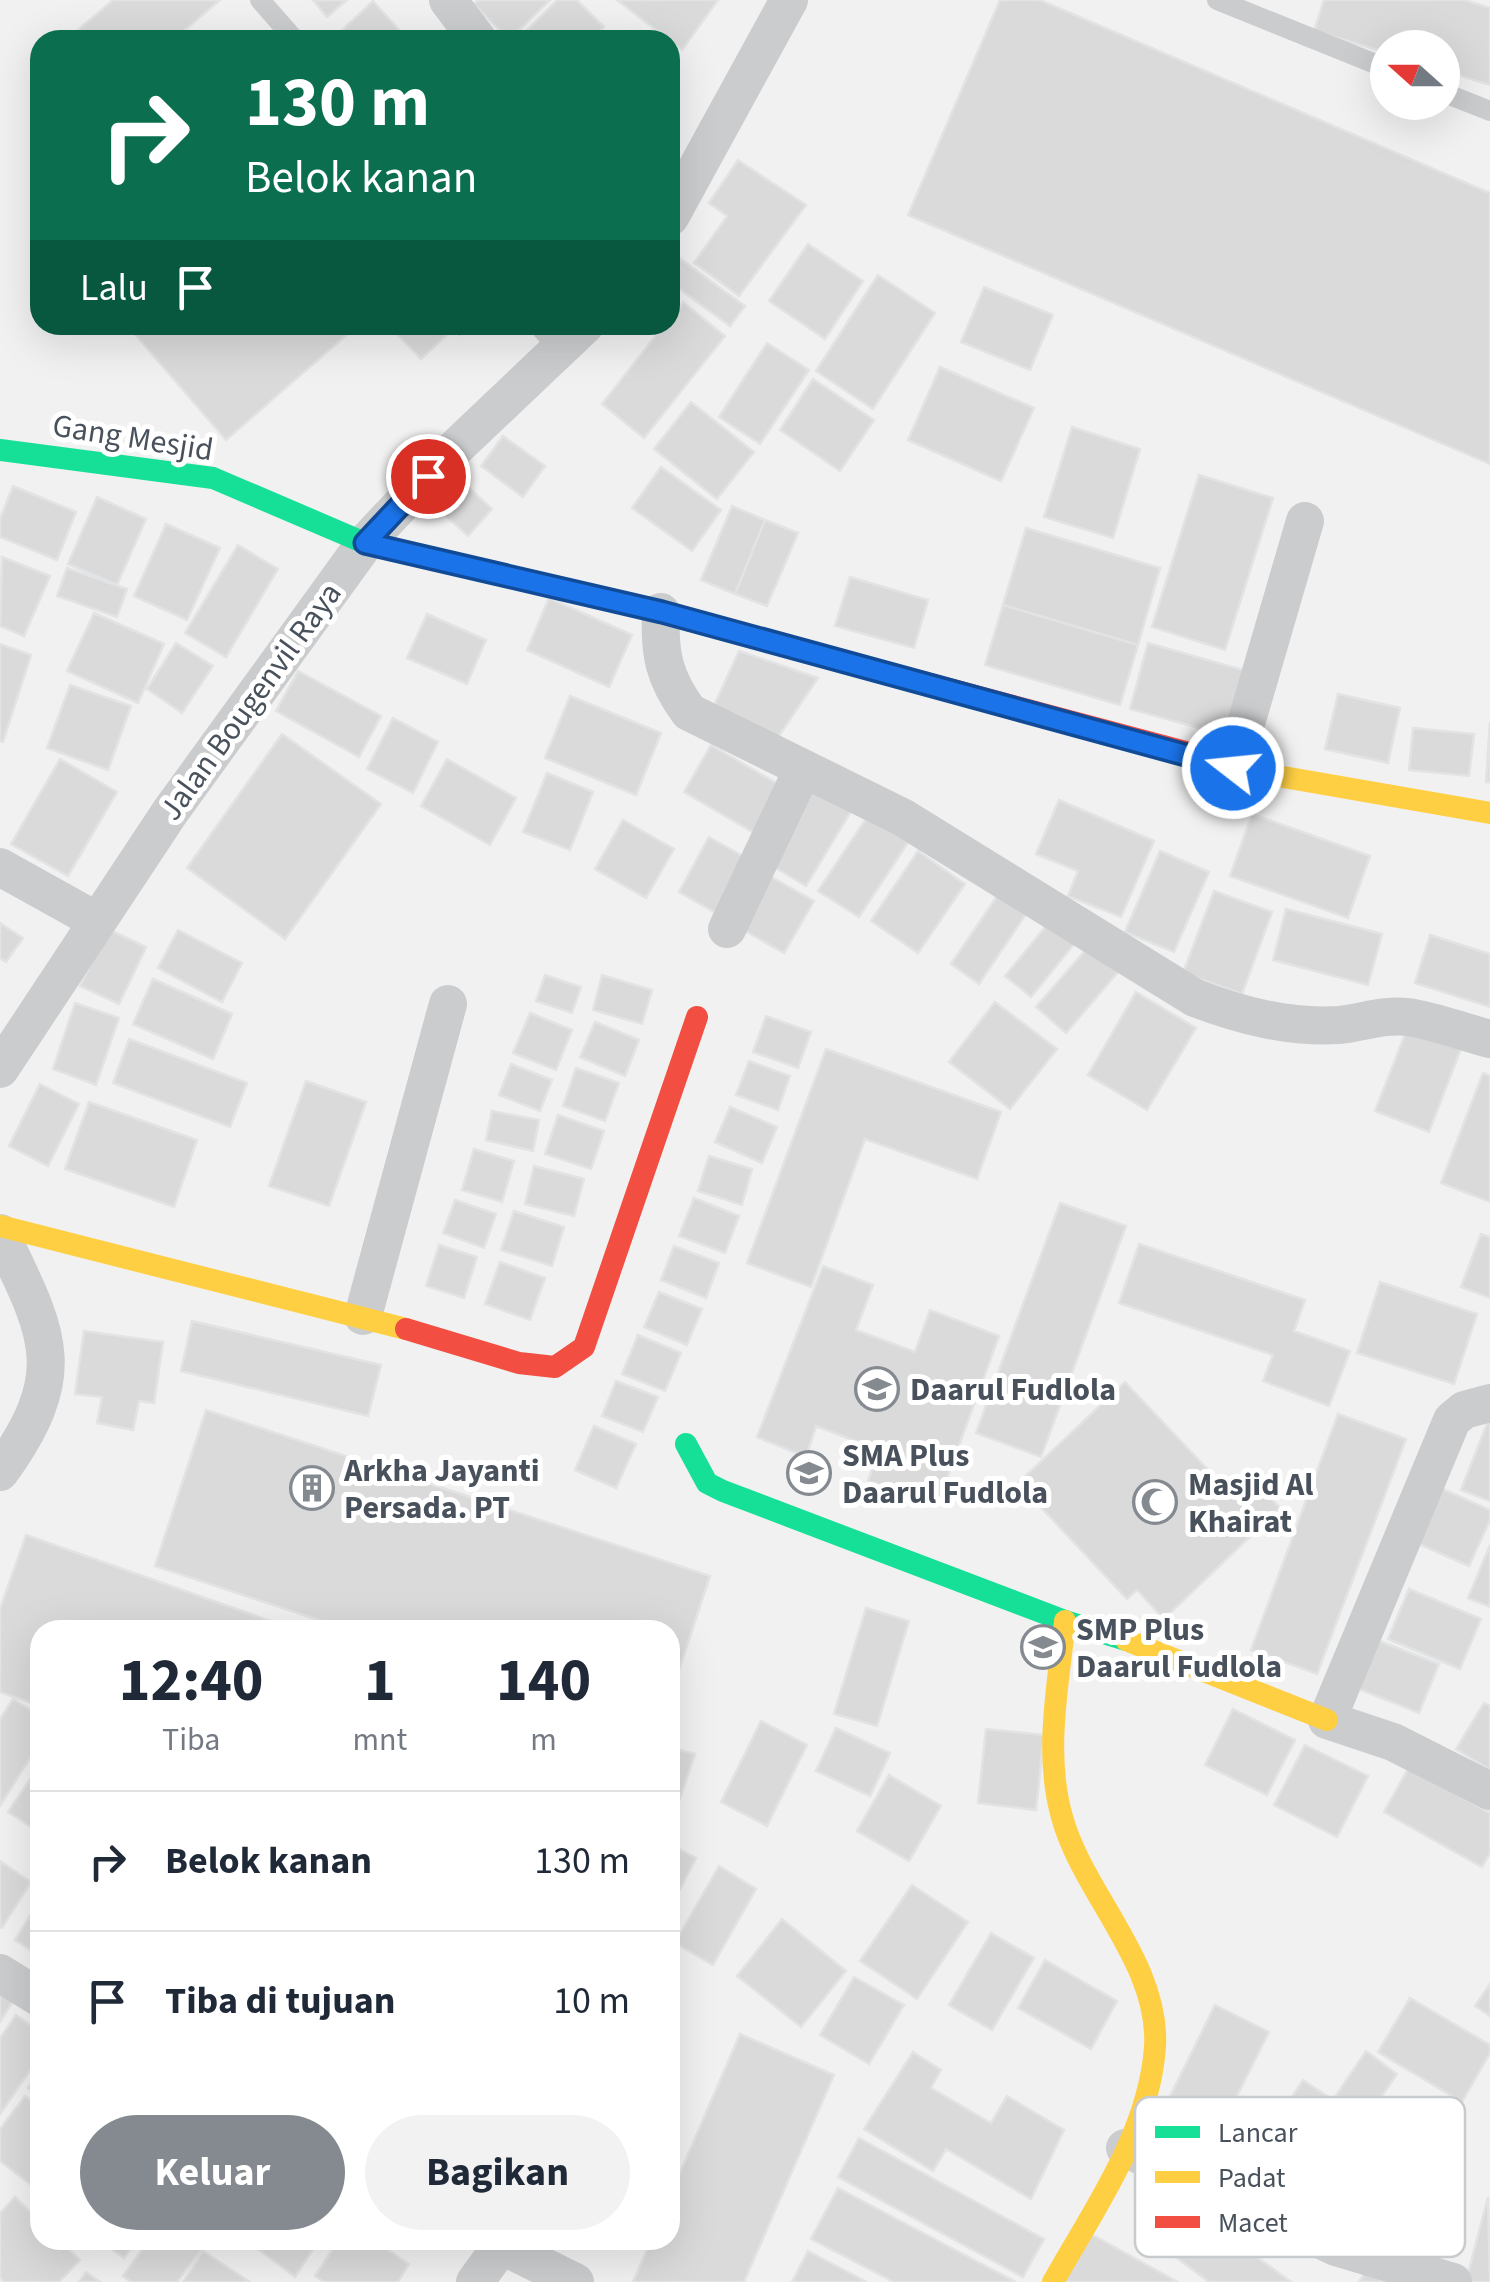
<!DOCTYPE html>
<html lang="id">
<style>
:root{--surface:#fff;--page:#f2f2f3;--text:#1f2937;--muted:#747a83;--line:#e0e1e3;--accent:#848a90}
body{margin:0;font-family:"Source Sans 3",sans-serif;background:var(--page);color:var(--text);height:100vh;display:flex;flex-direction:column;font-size:38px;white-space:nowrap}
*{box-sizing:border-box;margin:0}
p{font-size:32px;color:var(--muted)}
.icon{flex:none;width:55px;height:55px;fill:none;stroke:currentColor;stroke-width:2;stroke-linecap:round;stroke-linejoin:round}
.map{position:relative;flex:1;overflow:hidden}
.details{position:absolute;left:30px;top:1620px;width:650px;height:630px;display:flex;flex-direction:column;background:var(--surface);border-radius:30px;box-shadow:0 10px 40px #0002}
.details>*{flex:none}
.top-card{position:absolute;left:30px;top:30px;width:650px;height:305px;border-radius:30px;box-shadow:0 10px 40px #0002;background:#0b6e4f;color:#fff;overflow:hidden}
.needle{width:65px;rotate:291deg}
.tools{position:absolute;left:1370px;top:30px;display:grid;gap:20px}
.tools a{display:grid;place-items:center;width:90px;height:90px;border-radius:50%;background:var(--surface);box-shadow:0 10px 40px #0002;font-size:50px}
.pin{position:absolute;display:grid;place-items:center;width:85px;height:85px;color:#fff;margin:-42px;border:5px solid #fff;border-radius:50%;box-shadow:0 2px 10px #0007}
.me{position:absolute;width:110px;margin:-55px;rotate:286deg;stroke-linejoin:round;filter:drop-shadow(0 0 8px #0008)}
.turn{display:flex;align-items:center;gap:35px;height:210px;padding:0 50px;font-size:45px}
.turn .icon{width:130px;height:130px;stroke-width:2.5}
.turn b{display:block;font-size:70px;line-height:85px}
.then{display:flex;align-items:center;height:95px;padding:0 50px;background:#0003;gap:20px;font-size:38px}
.eta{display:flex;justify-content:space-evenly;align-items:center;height:170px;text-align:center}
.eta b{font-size:60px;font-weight:700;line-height:70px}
.cta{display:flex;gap:20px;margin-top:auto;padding:20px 50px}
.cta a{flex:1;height:115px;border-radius:60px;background:var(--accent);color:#fff;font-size:40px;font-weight:700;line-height:115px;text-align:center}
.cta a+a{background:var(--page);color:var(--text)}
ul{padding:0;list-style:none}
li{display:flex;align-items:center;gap:30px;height:140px;padding:0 50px;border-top:2px solid var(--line)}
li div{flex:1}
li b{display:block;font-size:38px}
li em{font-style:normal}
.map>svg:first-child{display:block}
.building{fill:#dadadb;stroke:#e2e3e4;stroke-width:2.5}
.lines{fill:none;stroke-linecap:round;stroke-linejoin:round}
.lane{stroke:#cbccce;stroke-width:20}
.street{stroke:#cbccce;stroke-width:38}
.fast{stroke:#16e098;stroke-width:22}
.slow{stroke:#ffcf43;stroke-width:22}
.jam{stroke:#f24e42;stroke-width:22}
.route-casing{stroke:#114b97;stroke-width:25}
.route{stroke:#1a73e8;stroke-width:18}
.labels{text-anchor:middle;stroke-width:10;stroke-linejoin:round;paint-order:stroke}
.street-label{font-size:32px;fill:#49525c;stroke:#fff}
.poi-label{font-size:32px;font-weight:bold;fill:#49525c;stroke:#fff;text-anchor:start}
.key{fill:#fff;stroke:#c8cbce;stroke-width:2.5}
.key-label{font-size:28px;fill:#49525c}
</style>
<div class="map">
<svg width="1490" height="2282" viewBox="0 0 1490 2282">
<rect width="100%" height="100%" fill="#f1f1f1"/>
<path class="building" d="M113,0H220L173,40H66Z
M313,0H347L327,17Z
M478,0H550L509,40L474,4Z
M557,0H577L604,27L591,40H517Z
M617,0H718L682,50Z
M1000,0H1040L1490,193V464L908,215Z
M1324,0H1465L1490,8V85L1442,70V48H1388V53L1314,31Z
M373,1L408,40H347L340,32Z
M738,160L806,205L739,296L694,263L727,216L709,203Z
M808,244L863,281L825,339L769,301Z
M670,251L745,306L730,326L670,282Z
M878,275L935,313L873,409L816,371Z
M984,287L1053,315L1030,370L961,342Z
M683,302L725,336L644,438L602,404L664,325H670Z
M127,325H358L226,440Z
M408,325H440L448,334L421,359L398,335Z
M449,325H469L459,335Z
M767,343L809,370L760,444L719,417Z
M940,367L1034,408L1001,481L908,440Z
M813,379L874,420L840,471L780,430Z
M691,402L754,452L717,499L654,449Z
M1072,427L1140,449L1113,538L1044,517Z
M503,436L545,466L523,497L481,466Z
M661,467L721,510L692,551L632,508Z
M1199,475L1273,498L1225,650L1152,627Z
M460,479L492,509L468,536L435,506Z
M13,486L76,512L57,560L0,537V519Z
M97,497L146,519L117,585L68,564Z
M732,506L765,520L735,594L701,580Z
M765,520L798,533L767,606L735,594Z
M166,524L220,548L187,620L134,596Z
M1026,528L1160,568L1138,645L1003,605Z
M238,545L278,569L226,657L185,633Z
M2,557L50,576L24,636L0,626Z
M67,568L127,589L117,617L57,596Z
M850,577L928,600L914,648L835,626Z
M549,598L632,635L609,687L527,650Z
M1003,605L1138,645L1120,705L985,665Z
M94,613L164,644L138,703L67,671Z
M427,614L486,640L467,684L407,658Z
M176,643L213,666L182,713L147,689Z
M1148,643L1243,670L1224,735L1130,709Z
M0,644L31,655L3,742L0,741Z
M739,651L818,678L772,746L712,710Z
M298,671L381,716L359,757L276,711Z
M70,685L131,706L108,770L47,748Z
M1338,694L1400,708L1388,763L1325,749Z
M570,696L661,733L636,795L545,758Z
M393,718L438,742L413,793L367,769Z
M1490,722V782H1486Z
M1413,728L1474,734L1469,776L1409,770Z
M282,734L381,804L285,939L187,868Z
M711,745L783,787L756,834L684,792Z
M60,759L117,792L68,876L11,844Z
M447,759L516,798L490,845L421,806Z
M547,773L593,792L570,850L523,832Z
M809,781L853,808L806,886L761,859Z
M1059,800L1154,841L1121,917L1068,896L1078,871L1036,854Z
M871,811L911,838L859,917L818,891Z
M1252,814L1370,856L1348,918L1230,876Z
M623,820L674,849L646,898L595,869Z
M709,837L753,862L723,917L679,892Z
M918,851L965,884L918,953L871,921Z
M1160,851L1209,872L1174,952L1125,932Z
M761,871L814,901L784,953L731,923Z
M1214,891L1272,912L1242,994L1183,973Z
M1000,892L1028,911L979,984L951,964Z
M1286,909L1382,934L1368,985L1273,960Z
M1050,921L1075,943L1031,997L1005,976Z
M0,923L23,938L6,962L0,958Z
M108,929L146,947L119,1004L80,986Z
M178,930L242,963L222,1002L158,968Z
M1430,935L1490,954V1007L1415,983Z
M1089,946L1118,972L1066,1033L1036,1007Z
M545,975L581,987L572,1013L536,1001Z
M602,975L652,990L642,1024L593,1010Z
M153,979L232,1014L213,1059L133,1024Z
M1136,992L1196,1028L1147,1110L1088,1075Z
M995,1002L1057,1049L1010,1109L949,1062Z
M75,1003L119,1018L96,1085L53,1069Z
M530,1013L572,1030L556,1070L513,1053Z
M766,1016L811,1032L798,1068L753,1052Z
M595,1022L639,1040L625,1076L580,1057Z
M1409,1024L1463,1044L1429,1132L1375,1111Z
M129,1039L247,1083L230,1127L113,1083Z
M826,1049L1001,1112L977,1179L865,1139L811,1287L747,1263Z
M749,1061L790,1076L778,1110L736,1095Z
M511,1064L552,1080L540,1111L499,1095Z
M576,1068L619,1083L605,1121L563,1106Z
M1483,1073L1490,1076V1202L1441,1183Z
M306,1081L366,1102L329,1206L269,1186Z
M40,1084L79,1104L48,1166L9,1146Z
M89,1102L197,1140L174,1207L65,1169Z
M730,1107L777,1127L762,1163L715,1142Z
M492,1111L539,1120L533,1151L486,1140Z
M558,1115L604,1131L591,1169L545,1154Z
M474,1149L514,1161L502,1202L462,1190Z
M709,1156L752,1169L742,1205L698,1191Z
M534,1166L584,1179L574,1216L525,1204Z
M694,1198L739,1216L725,1253L679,1236Z
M455,1200L496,1214L484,1248L443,1233Z
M1060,1203L1126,1226L1041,1457L976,1433Z
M514,1211L564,1227L552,1266L501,1250Z
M1481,1234L1490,1237V1298L1461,1287Z
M1139,1244L1305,1300L1294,1331L1350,1351L1329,1406L1263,1381L1273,1355L1119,1303Z
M439,1245L477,1257L464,1298L426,1286Z
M674,1246L719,1263L706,1298L661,1280Z
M500,1262L545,1278L530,1320L485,1304Z
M823,1266L873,1285L856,1330L915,1352L930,1310L999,1336L937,1506L868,1481L879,1450L816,1426L806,1457L757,1437Z
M1380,1282L1477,1314L1454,1384L1357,1353Z
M659,1292L702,1309L687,1345L644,1327Z
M192,1321L381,1365L368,1416L181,1371Z
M84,1331L163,1342L154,1403L139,1401L133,1430L97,1423L102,1397L75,1394Z
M638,1335L681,1353L665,1391L622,1374Z
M616,1381L658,1397L643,1432L602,1416Z
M1125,1382L1233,1496L1252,1478L1280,1508L1164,1619L1137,1590L1127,1599L1018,1483Z
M206,1410L710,1576L670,1697V1630H349L155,1566Z
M1338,1414L1406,1439L1317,1674L1251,1650Z
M1490,1416V1501L1461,1490Z
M594,1426L636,1444L616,1488L575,1470Z
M1436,1486L1490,1510V1520L1469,1566L1412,1541Z
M26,1535L279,1624L277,1630H40V1706L0,1692V1609Z
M1490,1545V1607L1468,1598Z
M1409,1589L1481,1619L1460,1669L1388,1639Z
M866,1608L909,1621L877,1726L834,1714Z
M1369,1637L1439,1664L1419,1713L1349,1685Z
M13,1699L40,1716V1742L0,1806V1719Z
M1484,1703L1490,1706V1770L1456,1749Z
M1233,1709L1295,1740L1267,1795L1205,1765Z
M761,1721L807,1745L767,1826L721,1802Z
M836,1728L890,1753L870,1796L816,1771Z
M986,1729L1044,1735L1036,1810L978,1803Z
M1305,1745L1368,1776L1337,1837L1274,1805Z
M670,1747L695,1754L670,1828Z
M39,1766L40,1767V1833L8,1812Z
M1409,1767L1490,1813V1853L1482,1867L1384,1812Z
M889,1775L941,1806L909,1861L857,1831Z
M670,1844L696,1858L670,1909Z
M0,1861L31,1882L2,1928L0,1927Z
M719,1866L756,1889L713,1965L675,1943Z
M912,1885L968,1922L917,1999L860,1961Z
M40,1899V1956L15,1940Z
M782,1919L846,1971L801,2027L737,1976Z
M991,1933L1034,1958L992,2030L949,2005Z
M1045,1960L1117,2001L1091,2049L1018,2008Z
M854,1977L904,2005L869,2064L820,2035Z
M1490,1984V2016L1475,2006Z
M0,1985L17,1995L0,2022Z
M1410,1998L1490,2045V2053L1462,2102L1378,2052Z
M1215,2005L1269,2032L1205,2160L1152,2133Z
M16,2015L40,2032V2056L0,2114V2038Z
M740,2034L834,2075L744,2282H633L651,2240H670V2196Z
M1366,2051L1397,2074L1329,2174L1268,2134L1303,2080L1333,2100Z
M913,2052L941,2070L931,2088L991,2123L1007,2096L1064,2130L1031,2199L946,2149L933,2171L864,2129Z
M40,2071V2096L28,2088Z
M25,2096L40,2107V2182L35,2188L0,2161V2129Z
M859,2138L1044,2239L1023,2277L838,2177Z
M838,2188L1016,2282H894L811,2239Z
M15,2197L40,2221V2240H59L80,2260L59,2282H4L0,2278V2213Z
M1488,2197L1490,2282H1470L1466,2281Z
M1191,2209L1291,2282H1209L1162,2247Z
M1091,2234L1178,2282H1064Z
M99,2240H137L124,2258Z
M149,2240H209L177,2282H131L123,2276Z
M246,2240H319L295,2277Z
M339,2240H373L409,2264L398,2282H324L315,2276Z
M203,2251L250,2282H183Z
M808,2251L867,2282H792Z
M1367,2269L1388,2282H1359Z
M86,2272L100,2282H79Z"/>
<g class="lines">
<path class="lane" d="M260,0L295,40
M1217,0L1388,69
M1442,92L1490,111
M538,325L560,350"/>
<path class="street" d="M448,0L478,40
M670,217L789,0
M661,612C659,654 664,678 689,712L902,817L1195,998C1242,1016 1289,1028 1339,1025C1362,1023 1383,1014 1408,1017C1435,1021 1463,1032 1490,1039
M1233,768L1305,521
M0,867L97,921
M727,929L802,771
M0,1069L170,812L365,543L449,454L585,325
M0,1233C49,1335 72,1372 0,1472
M363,1316L448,1004
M1490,1403L1464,1410L1452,1420L1327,1720L1393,1742L1490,1791
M0,1973L40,1998
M1125,2148L1336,2247L1453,2282
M490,2240L575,2282
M475,2282L501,2246"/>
<path class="fast" d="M0,450L213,478L365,543L636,606
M686,1444L707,1483L723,1491L1065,1621L1126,1640"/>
<path class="slow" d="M1272,775L1490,813
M0,1226L406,1329
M1126,1640L1327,1720
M1053,2282C1094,2209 1149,2133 1155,2047C1160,1963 1083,1894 1062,1817C1044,1754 1058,1685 1065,1621"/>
<path class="jam" d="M636,606L1272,775
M406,1329L519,1363L555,1367L584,1347L697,1017"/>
</g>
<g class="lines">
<g class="route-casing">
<path id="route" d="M428,476L365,543L662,612L1233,768"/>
</g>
<use href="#route" class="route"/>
</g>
<defs>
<g id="school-ring" transform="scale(2.25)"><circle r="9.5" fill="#fff" stroke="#848a90" stroke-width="1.5"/><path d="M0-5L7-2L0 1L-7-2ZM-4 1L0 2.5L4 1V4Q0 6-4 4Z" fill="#848a90"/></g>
<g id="building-ring" transform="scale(2.25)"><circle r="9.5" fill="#fff" stroke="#848a90" stroke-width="1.5"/><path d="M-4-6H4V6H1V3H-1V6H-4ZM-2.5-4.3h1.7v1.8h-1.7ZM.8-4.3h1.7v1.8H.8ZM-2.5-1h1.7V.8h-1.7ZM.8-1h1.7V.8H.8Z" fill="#848a90"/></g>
<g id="mosque-ring" transform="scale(2.25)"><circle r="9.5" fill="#fff" stroke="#848a90" stroke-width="1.5"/><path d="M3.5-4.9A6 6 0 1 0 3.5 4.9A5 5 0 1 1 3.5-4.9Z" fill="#848a90"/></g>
</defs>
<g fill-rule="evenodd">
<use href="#school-ring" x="877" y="1389"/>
<use href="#school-ring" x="809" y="1473"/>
<use href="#building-ring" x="312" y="1488"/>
<use href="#mosque-ring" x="1155" y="1502"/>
<use href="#school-ring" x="1043" y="1647"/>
</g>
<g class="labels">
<g class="street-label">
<text transform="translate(133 437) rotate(9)" y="11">Gang Mesjid</text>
<text transform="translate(250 701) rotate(-54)" y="11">Jalan Bougenvil Raya</text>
</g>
<g class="poi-label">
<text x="910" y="1400">Daarul Fudlola</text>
<text x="842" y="1466">SMA Plus<tspan x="842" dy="37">Daarul Fudlola</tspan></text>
<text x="344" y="1481">Arkha Jayanti<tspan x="344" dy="37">Persada. PT</tspan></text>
<text x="1188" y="1495">Masjid Al<tspan x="1188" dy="37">Khairat</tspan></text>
<text x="1076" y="1640">SMP Plus<tspan x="1076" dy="37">Daarul Fudlola</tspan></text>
</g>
</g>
<rect x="1135" y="2097" width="330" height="160" rx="15" class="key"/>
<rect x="1155" y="2126" width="45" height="12" fill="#16e098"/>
<rect x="1155" y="2171" width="45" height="12" fill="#ffcf43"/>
<rect x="1155" y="2216" width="45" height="12" fill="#f24e42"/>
<g class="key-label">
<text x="1218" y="2142">Lancar</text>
<text x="1218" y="2187">Padat</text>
<text x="1218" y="2232">Macet</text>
</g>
</svg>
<div class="tools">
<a><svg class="needle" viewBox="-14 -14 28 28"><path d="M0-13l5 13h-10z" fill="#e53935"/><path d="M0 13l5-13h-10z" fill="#747a83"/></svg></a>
</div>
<div class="pin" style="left:428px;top:476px;background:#d93025"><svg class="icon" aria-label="arrive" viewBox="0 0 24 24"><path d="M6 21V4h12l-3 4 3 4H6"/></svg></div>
<svg class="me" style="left:1233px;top:768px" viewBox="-20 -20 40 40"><circle r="17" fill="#1a73e8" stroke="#fff" stroke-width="3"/><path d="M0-11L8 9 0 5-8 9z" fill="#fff"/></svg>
<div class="top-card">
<div class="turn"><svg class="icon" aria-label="right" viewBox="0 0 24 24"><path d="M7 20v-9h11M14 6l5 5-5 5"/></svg><div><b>130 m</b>Belok kanan</div></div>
<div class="then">Lalu<svg class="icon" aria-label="arrive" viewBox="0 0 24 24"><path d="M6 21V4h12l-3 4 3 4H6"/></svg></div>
</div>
<section class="details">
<div class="eta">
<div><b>12:40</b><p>Tiba</p></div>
<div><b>1</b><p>mnt</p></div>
<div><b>140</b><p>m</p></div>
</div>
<ul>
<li><svg class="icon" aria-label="right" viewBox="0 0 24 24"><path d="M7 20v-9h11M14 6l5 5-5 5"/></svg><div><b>Belok kanan</b></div><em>130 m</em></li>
<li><svg class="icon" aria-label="arrive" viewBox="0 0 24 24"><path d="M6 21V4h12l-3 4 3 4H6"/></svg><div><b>Tiba di tujuan</b></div><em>10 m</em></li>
</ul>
<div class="cta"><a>Keluar</a><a>Bagikan</a></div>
</section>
</div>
